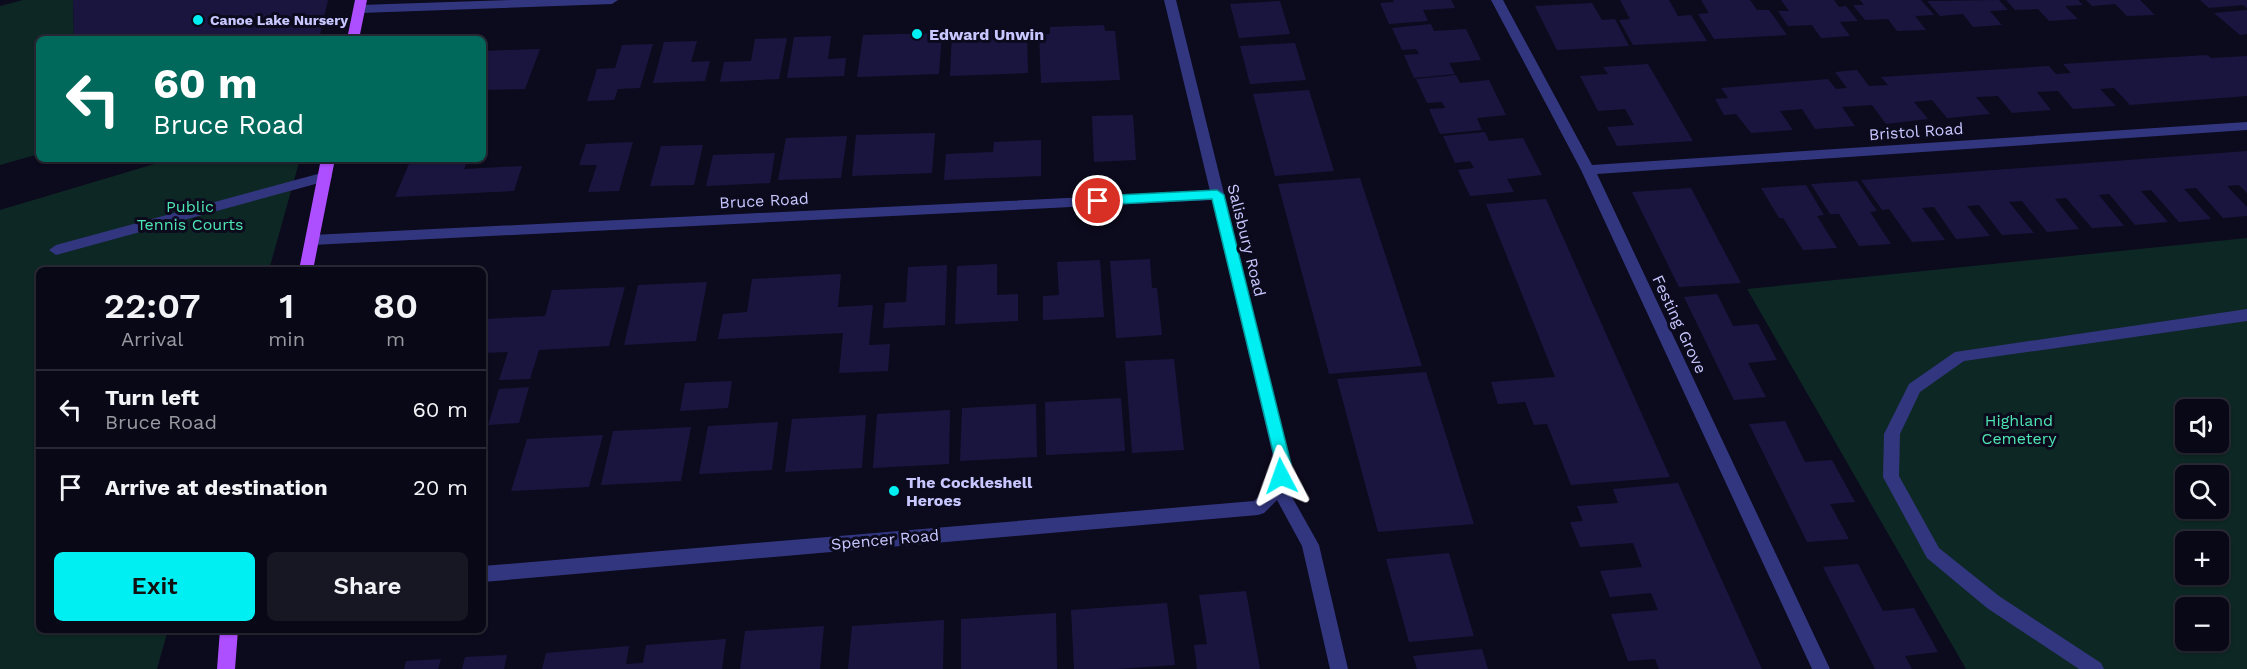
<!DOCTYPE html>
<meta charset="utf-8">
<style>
:root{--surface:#090816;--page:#171623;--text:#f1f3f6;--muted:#999aa1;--line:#292935;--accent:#00eff2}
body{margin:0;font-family:"Work Sans",sans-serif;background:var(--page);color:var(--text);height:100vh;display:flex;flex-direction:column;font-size:22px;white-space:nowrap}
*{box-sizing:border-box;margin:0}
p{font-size:20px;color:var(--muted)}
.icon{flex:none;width:33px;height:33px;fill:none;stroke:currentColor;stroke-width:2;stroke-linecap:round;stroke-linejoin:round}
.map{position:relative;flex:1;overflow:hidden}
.sheet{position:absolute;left:36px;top:267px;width:450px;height:366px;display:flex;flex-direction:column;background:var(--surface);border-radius:9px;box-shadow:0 2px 4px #0004,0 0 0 2px var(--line)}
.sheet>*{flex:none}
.guide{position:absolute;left:36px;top:36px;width:450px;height:126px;border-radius:9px;box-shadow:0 2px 4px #0004,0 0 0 2px var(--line);background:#00695c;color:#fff;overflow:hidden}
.controls{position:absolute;left:2175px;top:399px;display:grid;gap:12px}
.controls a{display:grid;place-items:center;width:54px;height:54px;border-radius:9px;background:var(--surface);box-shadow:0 2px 4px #0004,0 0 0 2px var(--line);font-size:30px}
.pin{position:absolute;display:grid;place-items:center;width:51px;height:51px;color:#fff;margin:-26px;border:3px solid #fff;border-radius:50%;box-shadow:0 2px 6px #0007}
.me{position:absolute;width:66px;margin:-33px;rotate:356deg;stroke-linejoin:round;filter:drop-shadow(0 0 4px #0008)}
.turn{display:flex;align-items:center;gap:21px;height:126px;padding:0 18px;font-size:27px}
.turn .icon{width:78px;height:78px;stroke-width:2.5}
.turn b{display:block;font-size:42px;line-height:51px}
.eta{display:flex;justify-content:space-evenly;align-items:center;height:102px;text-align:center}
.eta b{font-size:36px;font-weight:600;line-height:42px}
.action{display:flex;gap:12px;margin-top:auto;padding:12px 18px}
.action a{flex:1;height:69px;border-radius:9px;background:var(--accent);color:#111;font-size:24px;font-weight:600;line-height:69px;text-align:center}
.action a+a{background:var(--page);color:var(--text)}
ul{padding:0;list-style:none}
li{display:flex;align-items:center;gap:18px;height:78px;padding:0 18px;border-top:2px solid var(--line)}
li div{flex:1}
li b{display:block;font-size:22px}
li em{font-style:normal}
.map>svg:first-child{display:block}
.green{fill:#0d2724;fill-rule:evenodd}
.building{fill:#1a153f}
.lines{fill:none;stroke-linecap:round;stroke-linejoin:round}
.minor{fill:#32367f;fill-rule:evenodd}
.major{fill:#ad4eff;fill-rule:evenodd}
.route{fill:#00eff2;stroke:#009b9d;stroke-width:1.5}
.poi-dot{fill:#00eff2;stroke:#0c0a1d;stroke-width:2}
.labels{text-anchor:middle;stroke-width:6;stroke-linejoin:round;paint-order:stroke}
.far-poi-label{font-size:14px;font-weight:bold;fill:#c8c7ff;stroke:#0c0a1d;text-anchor:start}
.poi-label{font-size:16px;font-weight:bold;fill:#c8c7ff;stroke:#0c0a1d;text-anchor:start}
.street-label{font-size:16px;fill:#c8c7ff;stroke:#0c0a1d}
.park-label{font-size:16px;fill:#4de5b1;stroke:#0c0a1d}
</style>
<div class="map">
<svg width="2247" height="669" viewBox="0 0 2247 669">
<rect width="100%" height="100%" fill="#0c0a1d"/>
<path class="green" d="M23,0H73L74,39H39V154L0,165V6Z
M171,159H300L269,270H39V630H168L157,669H0V210Z
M2247,238V669H1966L1747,289ZM2186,410H2218V442H2186ZM2186,476H2218V508H2186ZM2186,542H2218V574H2186ZM2186,608H2218V640H2186Z"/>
<path class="building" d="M73,0H328L319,39H74Z
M1393,0H1451L1455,8L1423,10L1428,21L1389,24L1380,3L1394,2Z
M1620,0H1669L1678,16L1691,15L1707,41L1633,45L1619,20L1630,19Z
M1701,0H1750L1757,10H1769L1787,35L1714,39L1698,14L1709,13Z
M1781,0H1834L1839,7L1846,6L1858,21L1840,22L1850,36L1821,38L1812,25L1788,26L1778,11H1789Z
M1860,0H1921L1934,15L1915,16L1926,30L1897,31L1888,19L1865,20L1853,5H1864Z
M1999,0L2008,10L1990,11L2002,25L1973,27L1963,14L1940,16L1927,1Z
M2006,0H2078L2083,5L2065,6L2078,19L2049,21L2038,9L2015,10Z
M2086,0H2140L2155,15L2127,16L2115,4L2092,6Z
M2200,0H2247V8L2243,5L2209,8Z
M1280,1L1290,34L1239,38L1230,4Z
M1592,3L1602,20L1615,19L1629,46L1557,50L1535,6Z
M2247,10V34L2240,35L2214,13Z
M1431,24L1434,31L1466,29L1481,60L1449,63L1455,74L1414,78L1404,55L1419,54L1416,49L1402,50L1392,28Z
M1104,25L1105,31H1115L1120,80L1041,83L1039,34H1050V27Z
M1027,29L1028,73L950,76L952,32Z
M942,33L939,74L857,77L863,35Z
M831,36L828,59L846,58L844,76L787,78L794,37Z
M787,38L779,79L720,82L724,62L751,61L755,39Z
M697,41L691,62L710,61L705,81L653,83L664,42Z
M1295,43L1306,80L1250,84L1240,46Z
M653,44L640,88L618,89L614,100L587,101L597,69L615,68L622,45Z
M540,49L525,89L483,90V51Z
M2207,55L2211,58L2247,56V96L2130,105L2114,88L2100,89L2116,106L2073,109L2058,91L2037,92L2051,110L2012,113L1998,96L1976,97L1990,114L1947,118L1932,100L1914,102L1928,119L1886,124L1872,105L1842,107L1855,126L1815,129L1802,109L1780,111L1793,130L1751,133L1736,114L1724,115L1715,99L1728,98L1721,88L1828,79L1836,89L1847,88L1835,72L1857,70L1869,86L1888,85L1881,77L2049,66L2056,74L2071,73L2063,64Z
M1648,64L1693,141L1617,146L1607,127L1634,125L1625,109L1598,111L1580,76L1608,74L1603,67Z
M1456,75L1460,83L1489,80L1506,115L1477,118L1482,130L1440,134L1429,109L1445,108L1442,102L1427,103L1416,79Z
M1309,90L1334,171L1275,176L1253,94Z
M1133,115L1136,160L1094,162L1092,116Z
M1485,132L1489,141L1523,138L1542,175L1507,179L1514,192L1470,196L1458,170L1474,168L1470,161L1455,163L1443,136Z
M935,133L932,173L852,176L856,135Z
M847,136L841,178L778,180L786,138Z
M1041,140V176L944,180L946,154L993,152L994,142Z
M633,142L619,191L588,192L597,165H579L586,144Z
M703,145L694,185L650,186L661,146Z
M2247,151V193L2239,185L2227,186L2247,207V216L2223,218L2196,188L2184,189L2211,219L2179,222L2151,190L2141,191L2168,222L2135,225L2109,194L2099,195L2124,226L2092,228L2066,198L2055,199L2079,229L2047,232L2022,201L2009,202L2034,233L2002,235L1979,205L1967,206L1990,236L1956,239L1934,207L1922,208L1945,240L1912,242L1889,209L1882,210L1861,180Z
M775,153L770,183L706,186L713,155Z
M411,159H468L464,169L522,166L514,191L395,197Z
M1360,178L1422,366L1329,374L1278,184Z
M1857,181L1877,211L1870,212L1891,244L1859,246L1839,214H1830L1811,184Z
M1806,185L1824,215L1817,216L1837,248L1803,250L1783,218H1779L1761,188Z
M1691,188L1741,283L1679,287L1632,192Z
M1546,199L1619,363L1670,477L1571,485L1547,424L1534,425L1525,402L1498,404L1491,382L1555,377L1486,204Z
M1150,259L1152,288H1157L1162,335L1116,338L1110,261Z
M1100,260L1104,317L1043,320V296L1059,295L1057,262Z
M997,264V295L1018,294V321L955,324L957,266Z
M947,265L945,325L883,328L885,303L906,302L908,267Z
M841,274L838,307L873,305L869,345L890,344L888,371L839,373L843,333L718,339L723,314L747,312L752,279Z
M707,282L696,341L624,345L638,285Z
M625,287L609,346L539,350L530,379L499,380L508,352L483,353V319L545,316L552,290Z
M1717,294L1733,326L1758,324L1777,360L1748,363L1766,397L1734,400L1684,297Z
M1174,359L1184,450L1132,453L1125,361Z
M1426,372L1474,524L1378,532L1337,379Z
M732,381L728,408L680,411L685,383Z
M529,387L519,423L488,425L499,389Z
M1121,398L1125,451L1046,455L1045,402Z
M1036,404L1037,457L960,461L962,408Z
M950,410L949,464L873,468L877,414Z
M866,415L862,468L785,472L792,419Z
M1785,421L1805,462L1832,460L1855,502L1830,504L1849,539L1807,542L1749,424Z
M778,422L772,470L699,474L708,426Z
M691,427L681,481L601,485L613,431Z
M603,435L589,487L511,491L527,439Z
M1678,483L1762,669H1659L1655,659L1628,661L1611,614L1658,610L1651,593L1610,597L1600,571L1642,567L1633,543L1580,547L1570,522L1583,521L1577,506L1618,503L1613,489Z
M1449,553L1474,636L1409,642L1386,559Z
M1858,564L1883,611L1914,608L1938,652L1905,656L1912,669H1875L1823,567Z
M1246,591L1260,669H1197L1194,645L1207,644L1199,595Z
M1167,603L1175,665L1117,669H1074L1071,610Z
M1056,613L1057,669H961V619Z
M944,620L943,669H848L852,626Z
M824,626L820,669H740L745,631Z
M726,639L722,669H542L546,653L629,646L626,664L643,663L646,645Z
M1482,649L1488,669H1417L1413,656Z
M507,655L504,669H462L465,657Z
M441,659L438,669H404L406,661Z"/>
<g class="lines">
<path class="minor" d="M512,0H618L612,4L360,13L354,9L360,5Z
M1164,0H1176L1291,464L1287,488L1319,545L1348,669H1330L1302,546L1277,500L1264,513L1258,515L483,582V566L1254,501L1271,485L1275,464L1212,200L312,245L305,240L312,235L1210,191Z
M1491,0H1503L1592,165L2247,122V130L1597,174L1830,669H1812L1581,170Z
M325,172L330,174L332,177L330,180L56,255L49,250L56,245Z
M2247,309V321L1964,361L1920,392L1900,434L1899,476L1939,548L1999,596L2101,663L2104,669H2079L1987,608L1927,558L1883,477L1884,434L1909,384L1955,352Z"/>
<path class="major" d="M355,0H367L359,39H347Z
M321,159H335L313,270H299Z
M220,630H238L235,669H217Z"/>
</g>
<path class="route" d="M1217,190L1224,195L1291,464L1286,480L1281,482L1276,480L1274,476L1276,464L1212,199L1098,205L1092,201L1098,196Z"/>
<g class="poi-dot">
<circle cx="198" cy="20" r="6"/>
<circle cx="917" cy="34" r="6"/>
<circle cx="894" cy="491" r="6"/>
</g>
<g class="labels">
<g class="far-poi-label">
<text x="210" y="25">Canoe Lake Nursery</text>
</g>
<g class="poi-label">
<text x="929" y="40">Edward Unwin</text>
<text x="906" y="488">The Cockleshell<tspan x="906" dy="18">Heroes</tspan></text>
</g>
<g class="street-label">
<text transform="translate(1916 131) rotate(-4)" y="6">Bristol Road</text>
<text transform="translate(764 200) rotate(-3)" y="6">Bruce Road</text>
<text transform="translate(1247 240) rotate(76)" y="6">Salisbury Road</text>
<text transform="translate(1680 324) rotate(65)" y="6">Festing Grove</text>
<text transform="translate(885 539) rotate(-5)" y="6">Spencer Road</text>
</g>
<g class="park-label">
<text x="190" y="212">Public<tspan x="190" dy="18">Tennis Courts</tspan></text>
<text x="2019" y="426">Highland<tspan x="2019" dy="18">Cemetery</tspan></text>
</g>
</g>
</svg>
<div class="controls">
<a><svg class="icon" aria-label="sound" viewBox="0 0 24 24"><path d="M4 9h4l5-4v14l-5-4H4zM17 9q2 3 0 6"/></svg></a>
<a><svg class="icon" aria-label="search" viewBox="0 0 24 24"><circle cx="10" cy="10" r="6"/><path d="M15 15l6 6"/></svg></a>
<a>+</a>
<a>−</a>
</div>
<div class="pin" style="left:1098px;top:201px;background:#d93025"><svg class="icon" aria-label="arrive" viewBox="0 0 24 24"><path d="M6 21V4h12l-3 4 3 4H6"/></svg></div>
<svg class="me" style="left:1281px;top:476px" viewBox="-20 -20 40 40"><path d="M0-17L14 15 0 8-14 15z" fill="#00eff2" stroke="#fff" stroke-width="4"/></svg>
<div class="guide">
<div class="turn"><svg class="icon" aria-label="left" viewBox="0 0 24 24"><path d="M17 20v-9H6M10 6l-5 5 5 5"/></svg><div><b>60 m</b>Bruce Road</div></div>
</div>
<section class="sheet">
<div class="eta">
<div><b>22:07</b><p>Arrival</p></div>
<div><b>1</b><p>min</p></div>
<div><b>80</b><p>m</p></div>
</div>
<ul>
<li><svg class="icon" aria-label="left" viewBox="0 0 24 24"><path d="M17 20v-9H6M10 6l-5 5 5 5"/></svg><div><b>Turn left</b><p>Bruce Road</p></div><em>60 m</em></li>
<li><svg class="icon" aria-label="arrive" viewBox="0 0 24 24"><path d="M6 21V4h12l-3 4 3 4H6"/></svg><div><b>Arrive at destination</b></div><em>20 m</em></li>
</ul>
<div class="action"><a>Exit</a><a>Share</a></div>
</section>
</div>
